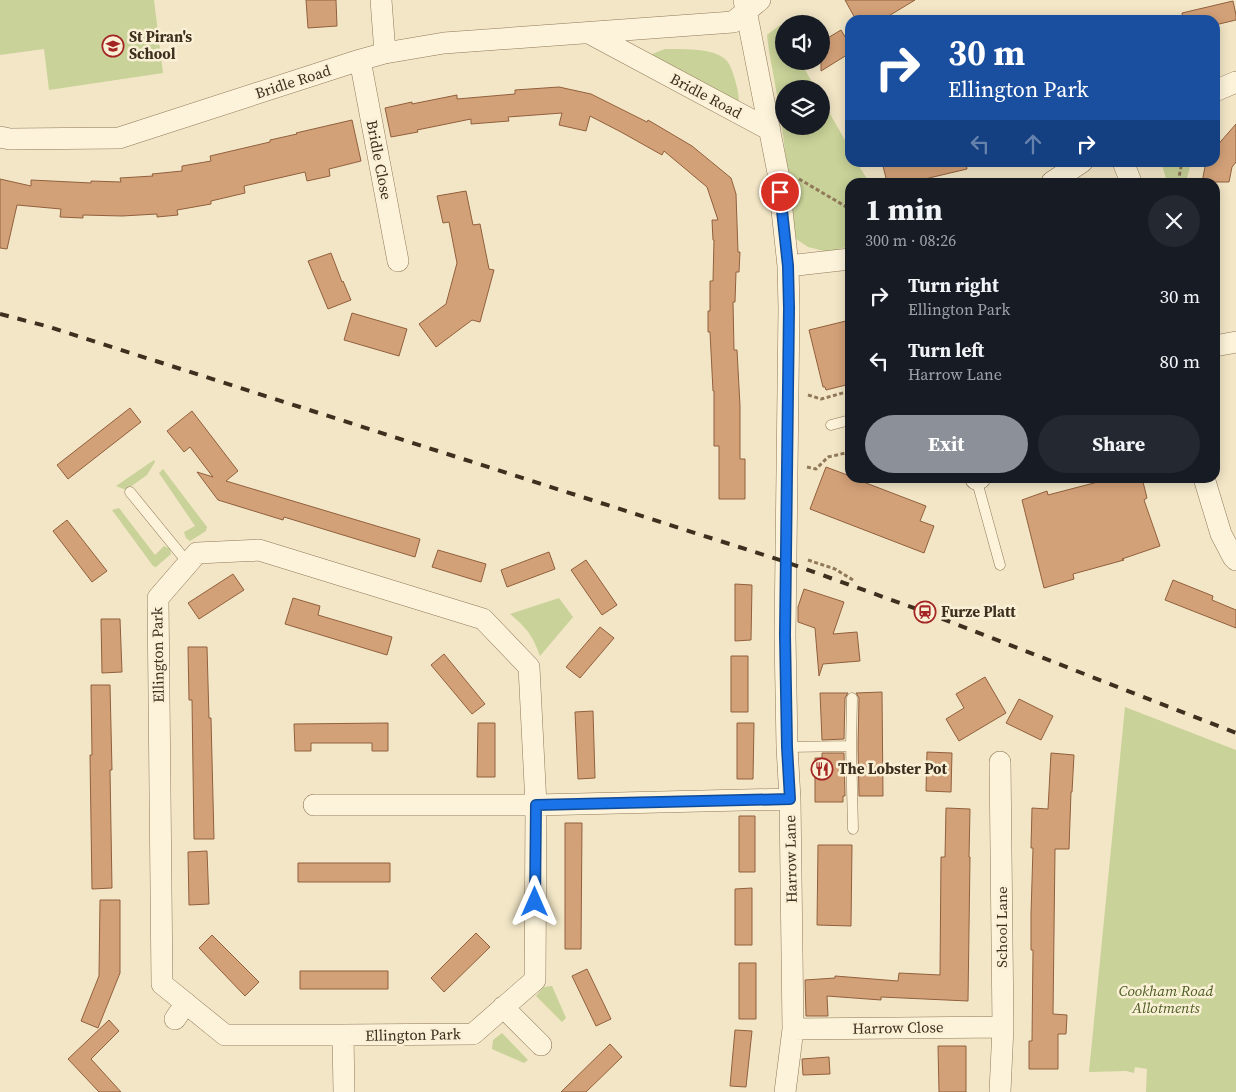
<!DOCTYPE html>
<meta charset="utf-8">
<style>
:root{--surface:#171b24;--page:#242831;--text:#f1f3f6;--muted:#9ea1a6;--accent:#8c9099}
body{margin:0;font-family:"Source Serif 4",serif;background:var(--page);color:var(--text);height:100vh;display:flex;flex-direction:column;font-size:19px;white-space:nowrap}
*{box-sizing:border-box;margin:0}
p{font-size:16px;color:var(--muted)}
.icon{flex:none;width:28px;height:28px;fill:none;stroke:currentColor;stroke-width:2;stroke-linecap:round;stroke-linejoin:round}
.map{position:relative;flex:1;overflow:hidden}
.side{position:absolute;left:845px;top:178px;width:375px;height:305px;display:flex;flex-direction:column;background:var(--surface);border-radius:15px;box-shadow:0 2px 12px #0003}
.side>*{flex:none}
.banner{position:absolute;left:845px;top:15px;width:375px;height:152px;border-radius:15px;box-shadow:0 2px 12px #0003;background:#1a4fa0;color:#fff;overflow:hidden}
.controls{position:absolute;left:775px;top:15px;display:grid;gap:10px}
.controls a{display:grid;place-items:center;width:55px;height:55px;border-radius:50%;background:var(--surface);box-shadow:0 2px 12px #0003;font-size:25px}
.pin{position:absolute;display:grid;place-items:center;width:42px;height:42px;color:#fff;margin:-21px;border:2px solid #fff;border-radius:50%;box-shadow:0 1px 5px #0007}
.me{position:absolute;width:55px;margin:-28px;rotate:0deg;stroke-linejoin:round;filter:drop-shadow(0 0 4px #0008)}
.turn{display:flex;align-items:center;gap:18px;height:105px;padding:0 20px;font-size:22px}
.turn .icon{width:65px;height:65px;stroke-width:2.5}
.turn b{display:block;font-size:35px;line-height:42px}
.lanes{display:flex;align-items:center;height:48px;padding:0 20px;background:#0003;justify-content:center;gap:25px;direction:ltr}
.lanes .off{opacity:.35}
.round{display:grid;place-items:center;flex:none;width:52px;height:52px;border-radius:26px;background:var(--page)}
.overview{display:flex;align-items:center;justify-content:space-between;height:85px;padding:0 20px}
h1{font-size:30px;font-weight:700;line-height:38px}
.cta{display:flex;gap:10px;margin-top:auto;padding:10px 20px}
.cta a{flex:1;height:58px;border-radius:30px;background:var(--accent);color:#fff;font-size:20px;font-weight:700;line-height:58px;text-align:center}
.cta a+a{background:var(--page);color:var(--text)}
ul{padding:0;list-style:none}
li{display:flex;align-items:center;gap:15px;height:65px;padding:0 20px}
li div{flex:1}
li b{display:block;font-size:19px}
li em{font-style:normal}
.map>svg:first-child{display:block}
.green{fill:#c9d298}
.building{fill:#d3a178;stroke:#91603d}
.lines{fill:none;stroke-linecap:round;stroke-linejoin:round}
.service-casing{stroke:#907859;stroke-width:11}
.minor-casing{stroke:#907859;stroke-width:22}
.path{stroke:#907859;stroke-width:3;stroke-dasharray:4 2.5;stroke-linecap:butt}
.service{stroke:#fcf3da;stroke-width:10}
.minor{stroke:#fcf3da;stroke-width:21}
.rail{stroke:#3e2f1e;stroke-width:4;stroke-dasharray:9 9;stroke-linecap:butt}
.route-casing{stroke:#114b97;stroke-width:12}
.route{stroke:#1a73e8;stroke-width:9}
.labels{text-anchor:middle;stroke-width:5;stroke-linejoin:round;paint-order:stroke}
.poi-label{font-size:15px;font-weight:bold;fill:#3e2f1e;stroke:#f9f0d6;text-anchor:start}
.street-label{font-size:15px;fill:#3e2f1e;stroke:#f9f0d6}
.park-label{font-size:15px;font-style:italic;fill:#4d5d23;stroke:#f9f0d6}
</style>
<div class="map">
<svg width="1236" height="1092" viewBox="0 0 1236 1092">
<rect width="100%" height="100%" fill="#f2e6c6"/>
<path class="green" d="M0,0H154L163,73L49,90L44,49L0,55Z
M780,25L784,32V61H800L816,89H784V126H821V98L850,149V162L857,163L869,182H850V246L828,252L808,247L796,239L780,111L769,51L767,35Z
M665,49C680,49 714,48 725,59C730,63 733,73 735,80C738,91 740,98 738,110L651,63L652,54Z
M1149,162L1191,163L1186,182H1167L1162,165H1148Z
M154,460L155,462L147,475L126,490L116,486Z
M163,469L207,527L206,531L190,541L186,538L184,532L195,526L159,473Z
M119,508L155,555L164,546L170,549L171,554L156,567L153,566L112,510Z
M559,598L573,617L540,656C533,636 527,628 510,614Z
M1125,707L1236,750V1092H1146L1147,1069L1135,1067L1134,1073L1126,1071L1089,1072Z
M552,986L566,1018L562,1022L536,996L543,987Z
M502,1033L528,1060L524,1063L492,1049L493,1040Z"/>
<path class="building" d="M306,0H336L337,26L308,28Z
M845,0H915L882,20H856Z
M1233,1L1236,15V20L1215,25V20H1183L1182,13Z
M841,30L850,45V53L821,71V42Z
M559,87L591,94L647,122L648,120L692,146L731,178L736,194L738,252H740L739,272H736L735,302H733L734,350H737L740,406V459H745V499H719V446H714V391H713L710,332H708V311H710V281H713L714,240H713L712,220H718L707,187L664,151L662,155L621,132L590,116L586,131L559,125L562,113L508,117L509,121L471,124V119L417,130L418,132L391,137L385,108L412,102V104L457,95V99L515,94V90Z
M352,120L361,161L329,169L330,176L307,181L305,172L244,186L245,193L211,201V204L177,210L178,215L157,217V214L122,216L83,215V218L60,217L61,209L17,205L7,249L0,248V179L31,186V180L91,183V181L121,182L120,178L153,176L152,174L182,171V166L211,161L210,156L270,142V140L297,134L296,133Z
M1236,124V162L1232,167L1229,182H1202L1206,162H1215V148Z
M882,162H966L967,169L912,182H887Z
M466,191L473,225L480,224L489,269L494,270L480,322L472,320L436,347L419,324L446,304L457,263L449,222L443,223L437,196Z
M331,253L342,282L343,281L351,300L328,309L308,261Z
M352,313L407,329L399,356L344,340Z
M850,320V384L826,390L825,387H823L809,330Z
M130,408L141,422L68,479L57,465Z
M192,411L238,471L226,481L420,539L415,557L284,517L283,520L218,500L197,472L213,477L190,447L184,452L167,431Z
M826,467L850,476V478H853L926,506L920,521L934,526L924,553L810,509Z
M1113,478H1142L1147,498L1144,500L1160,546L1122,559L1124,560L1073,574L1074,579L1044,588L1022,500L1047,491L1048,495Z
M67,520L107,571L92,582L53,531Z
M438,550L486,564L481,582L432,567Z
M549,552L555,569L507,587L501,570Z
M586,560L617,605L602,615L571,570Z
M233,574L244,590L199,619L188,603Z
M1173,580L1213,596L1212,600L1236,610V628L1165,600Z
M735,584L752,585L751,640L735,641Z
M804,589L844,602L833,634L857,632L860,661L823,664L819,676L815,628L798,622V607Z
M293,598L320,606L318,615L392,637L387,655L285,624Z
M101,619H120L122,672L102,673Z
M600,627L614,638L580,678L566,667Z
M188,647H207L209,718H211L214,839H194L192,700H189Z
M444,654L485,704L472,714L431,665Z
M731,656H748V712H731Z
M985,677L1006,713L959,741L946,719L964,708L956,694Z
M91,685H110L112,770H110L112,888L92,889L90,755H92Z
M882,692L883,796H859L858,746L859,698L856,693Z
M820,693H848L845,698L844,739L822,740Z
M1019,699L1053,716L1041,740L1006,723Z
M593,711L595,778L578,779L575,712Z
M388,723V751H372V743H311V751H295L294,724Z
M478,723H495V777H477Z
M737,723H754L753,779H737Z
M927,752L952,753L951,792L926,791Z
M822,753H844L845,796H843V802H815V758H822Z
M1051,753L1074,755L1072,792H1071L1069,849H1055L1053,1014L1067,1015L1066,1034H1058V1069H1029V1041H1032L1033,950H1031V914L1033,848H1031L1032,808L1048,809Z
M946,808L970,809L969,857H970L968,1001L881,997V1000L827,996L828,1016H806L805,980L835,978V976L898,981L899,973L940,975L941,857H945Z
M739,816H755V872H739Z
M565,823H582L581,949H565Z
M818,845H852L851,926L817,925Z
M207,851L209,904L189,905L188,852Z
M298,863H390V882H298Z
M752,888V945H735V889Z
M100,900H120V973L98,1028L81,1021L99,976Z
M476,933L490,947L444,992L431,978Z
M212,935L259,982L245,996L199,948Z
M739,963H756V1019H739Z
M587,969L611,1019L596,1026L572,976Z
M300,971H388V989H300Z
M109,1020L119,1031L91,1059L121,1092H99L68,1059Z
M735,1030L752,1031L746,1087L730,1086Z
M610,1044L622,1057L586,1092H561Z
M938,1046H966V1092H939Z
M829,1057L830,1074L803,1075L802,1059Z"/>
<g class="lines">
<g class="service-casing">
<path id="service" d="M831,425L850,420
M976,478L1000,565
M130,492L188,563
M852,698L851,746L853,829
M787,747L851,746"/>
</g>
<g class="minor-casing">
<path id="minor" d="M381,0L385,53
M744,0L778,173L788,266L789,308L785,635L787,747L790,799L793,1029L785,1092
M589,33L770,130
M360,60L398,261
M1215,91L1236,82
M0,137L10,139L119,138L360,60L385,53L444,43L733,22L760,0
M1123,162L1131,182
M1052,182L1082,162
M788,266L850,259
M1215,346L1236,342
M1204,478L1221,534L1233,557L1236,560
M976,479L980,478
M259,550L483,619L529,667L536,805L535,980L473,1034L343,1035H225L162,984L158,598L197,553Z
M314,805H536L790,799
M503,1007L541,1045
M175,1019L186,1003
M793,1029L1003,1027
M343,1035L344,1092
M1000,1092L1003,1027L1000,762"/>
</g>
<path class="path" d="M799,179L850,209
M1178,182L1182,162
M808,395L821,399L850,391
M807,467L816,469L828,457L850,452
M808,560L835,569L853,580"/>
<use href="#service" class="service"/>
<use href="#minor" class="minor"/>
<path class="rail" d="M0,314L46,326L786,562L925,612L1236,733"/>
</g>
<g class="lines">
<g class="route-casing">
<path id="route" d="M535,902L536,805L790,799L787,747L785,635L789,308L788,266L780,192"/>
</g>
<use href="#route" class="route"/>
</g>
<defs>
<g id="school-ring" transform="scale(1.125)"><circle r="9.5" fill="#f9f0d6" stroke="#a42624" stroke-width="1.5"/><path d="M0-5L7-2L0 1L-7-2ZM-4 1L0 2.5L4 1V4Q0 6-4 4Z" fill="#a42624"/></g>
<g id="station-ring" transform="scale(1.125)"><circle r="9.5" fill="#f9f0d6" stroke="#a42624" stroke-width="1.5"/><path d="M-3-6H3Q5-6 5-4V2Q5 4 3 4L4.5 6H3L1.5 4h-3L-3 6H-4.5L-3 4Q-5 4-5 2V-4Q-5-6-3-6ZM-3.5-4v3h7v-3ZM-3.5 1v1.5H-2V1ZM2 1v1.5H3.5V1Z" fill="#a42624"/></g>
<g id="restaurant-ring" transform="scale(1.125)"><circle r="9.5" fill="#f9f0d6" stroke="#a42624" stroke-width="1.5"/><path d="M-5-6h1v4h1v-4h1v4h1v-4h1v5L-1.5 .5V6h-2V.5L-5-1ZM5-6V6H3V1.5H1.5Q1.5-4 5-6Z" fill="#a42624"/></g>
</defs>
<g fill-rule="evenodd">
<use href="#school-ring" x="113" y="46"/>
<use href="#station-ring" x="925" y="612"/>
<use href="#restaurant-ring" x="822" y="769"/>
</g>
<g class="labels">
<g class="poi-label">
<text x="129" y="42">St Piran's<tspan x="129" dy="17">School</tspan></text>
<text x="941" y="617">Furze Platt</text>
<text x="838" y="774">The Lobster Pot</text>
</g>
<g class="street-label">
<text transform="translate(293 82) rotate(-18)" y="5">Bridle Road</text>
<text transform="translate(706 96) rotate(28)" y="5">Bridle Road</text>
<text transform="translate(379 160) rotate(79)" y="5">Bridle Close</text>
<text transform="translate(158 655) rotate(-91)" y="5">Ellington Park</text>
<text transform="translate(791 859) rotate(-91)" y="5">Harrow Lane</text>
<text transform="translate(1002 927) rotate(-90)" y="5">School Lane</text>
<text transform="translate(898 1028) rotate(-1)" y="5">Harrow Close</text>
<text transform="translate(413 1035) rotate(-1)" y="5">Ellington Park</text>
</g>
<g class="park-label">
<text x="1166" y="996">Cookham Road<tspan x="1166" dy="17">Allotments</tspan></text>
</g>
</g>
</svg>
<div class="controls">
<a><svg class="icon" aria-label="sound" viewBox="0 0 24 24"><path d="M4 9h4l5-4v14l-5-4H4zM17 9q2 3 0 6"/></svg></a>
<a><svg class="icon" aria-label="layers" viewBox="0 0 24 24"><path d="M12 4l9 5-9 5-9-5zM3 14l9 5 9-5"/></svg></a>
</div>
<div class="pin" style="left:780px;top:192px;background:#d93025"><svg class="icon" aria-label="arrive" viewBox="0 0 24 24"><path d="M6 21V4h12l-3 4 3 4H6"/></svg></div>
<svg class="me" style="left:535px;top:902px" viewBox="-20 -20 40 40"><path d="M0-17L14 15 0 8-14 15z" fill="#1a73e8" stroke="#fff" stroke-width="4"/></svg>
<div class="banner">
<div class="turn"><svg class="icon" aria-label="right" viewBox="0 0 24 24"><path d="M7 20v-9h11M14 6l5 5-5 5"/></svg><div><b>30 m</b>Ellington Park</div></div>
<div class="lanes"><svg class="icon off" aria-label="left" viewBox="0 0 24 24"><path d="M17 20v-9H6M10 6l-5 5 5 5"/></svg><svg class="icon off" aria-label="ahead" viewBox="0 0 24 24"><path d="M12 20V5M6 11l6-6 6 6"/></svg><svg class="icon" aria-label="right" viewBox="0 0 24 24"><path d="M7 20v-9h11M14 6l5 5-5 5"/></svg></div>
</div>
<section class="side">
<div class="overview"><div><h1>1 min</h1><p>300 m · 08:26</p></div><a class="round"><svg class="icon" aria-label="close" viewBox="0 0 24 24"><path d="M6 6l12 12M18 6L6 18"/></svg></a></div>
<ul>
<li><svg class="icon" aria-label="right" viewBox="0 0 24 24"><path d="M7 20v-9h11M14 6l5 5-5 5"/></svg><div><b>Turn right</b><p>Ellington Park</p></div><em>30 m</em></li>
<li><svg class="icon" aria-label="left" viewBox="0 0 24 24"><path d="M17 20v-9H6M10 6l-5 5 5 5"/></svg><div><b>Turn left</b><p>Harrow Lane</p></div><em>80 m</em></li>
</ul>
<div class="cta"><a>Exit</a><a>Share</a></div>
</section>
</div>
